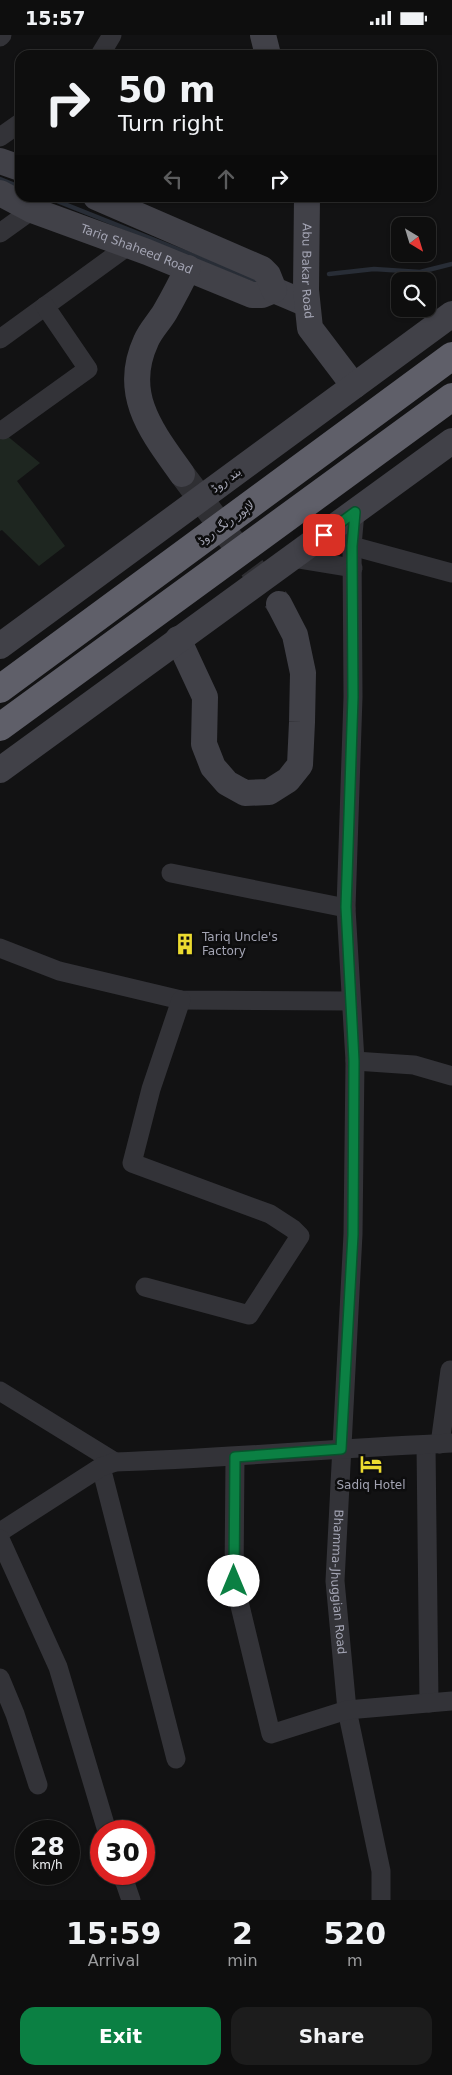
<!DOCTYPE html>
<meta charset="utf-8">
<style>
:root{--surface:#0e0e0e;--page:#1c1c1c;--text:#f1f3f6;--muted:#9b9c9e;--line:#2e2e2e;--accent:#0b8043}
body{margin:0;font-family:"DejaVu Sans",Cairo,sans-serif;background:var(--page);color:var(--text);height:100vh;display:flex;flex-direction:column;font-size:19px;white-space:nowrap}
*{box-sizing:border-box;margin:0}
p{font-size:16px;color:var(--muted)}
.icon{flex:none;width:28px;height:28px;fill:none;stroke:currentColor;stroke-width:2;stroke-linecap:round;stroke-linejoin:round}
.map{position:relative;height:1865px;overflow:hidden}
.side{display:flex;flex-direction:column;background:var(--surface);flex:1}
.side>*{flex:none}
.hud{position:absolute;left:15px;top:15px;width:422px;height:152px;border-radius:15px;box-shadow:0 1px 4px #0004,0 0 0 1px var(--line);background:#0e0e0e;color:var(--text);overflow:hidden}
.needle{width:32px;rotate:142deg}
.buttons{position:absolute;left:391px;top:182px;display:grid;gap:10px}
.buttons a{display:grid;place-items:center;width:45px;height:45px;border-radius:10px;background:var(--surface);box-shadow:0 1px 4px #0004,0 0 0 1px var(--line);font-size:25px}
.speed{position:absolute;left:15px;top:1785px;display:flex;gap:10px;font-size:25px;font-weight:700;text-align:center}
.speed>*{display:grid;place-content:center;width:65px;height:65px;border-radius:50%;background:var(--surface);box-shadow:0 1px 4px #0004,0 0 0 1px var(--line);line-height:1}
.speed small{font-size:12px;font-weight:400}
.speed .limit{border:8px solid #d22;background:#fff;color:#111}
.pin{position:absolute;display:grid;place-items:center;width:42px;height:42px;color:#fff;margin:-21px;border-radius:10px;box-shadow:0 2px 8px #0006}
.me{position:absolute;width:55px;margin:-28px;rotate:0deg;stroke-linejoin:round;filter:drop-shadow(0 0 4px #0008)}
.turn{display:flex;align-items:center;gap:18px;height:105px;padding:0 20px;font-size:22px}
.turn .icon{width:65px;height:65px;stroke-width:2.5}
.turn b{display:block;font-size:35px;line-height:42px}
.lanes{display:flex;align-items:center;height:48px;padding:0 20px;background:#0003;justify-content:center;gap:25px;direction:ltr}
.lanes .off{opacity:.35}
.eta{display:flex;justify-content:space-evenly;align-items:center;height:85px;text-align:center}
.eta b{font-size:30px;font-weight:700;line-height:35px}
.button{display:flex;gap:10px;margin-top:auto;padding:10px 20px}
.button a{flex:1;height:58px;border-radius:15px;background:var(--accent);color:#fff;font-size:20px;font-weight:700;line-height:58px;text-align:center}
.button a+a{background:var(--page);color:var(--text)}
.status{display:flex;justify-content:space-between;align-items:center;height:35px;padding:0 25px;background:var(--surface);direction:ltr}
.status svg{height:14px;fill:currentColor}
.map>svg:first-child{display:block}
.green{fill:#1e2620}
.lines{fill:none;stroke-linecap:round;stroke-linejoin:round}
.stream{stroke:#282d36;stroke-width:4.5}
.secondary-tunnel{stroke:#2f2f33;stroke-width:26;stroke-dasharray:26 13;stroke-linecap:butt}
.street{stroke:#333338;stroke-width:19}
.secondary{stroke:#414148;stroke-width:26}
.highway{stroke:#5f5f69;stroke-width:28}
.route-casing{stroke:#07532c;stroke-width:12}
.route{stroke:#0b8043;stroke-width:9}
.labels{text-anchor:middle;stroke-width:5;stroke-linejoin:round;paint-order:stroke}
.street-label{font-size:12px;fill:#a3a4b3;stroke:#0d0d0e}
.poi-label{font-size:12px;fill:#a3a4b3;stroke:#0d0d0e;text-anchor:start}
</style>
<div class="status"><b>15:57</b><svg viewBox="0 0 49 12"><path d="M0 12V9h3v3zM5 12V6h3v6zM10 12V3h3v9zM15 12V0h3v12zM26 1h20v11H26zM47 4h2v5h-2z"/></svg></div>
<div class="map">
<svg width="452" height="1865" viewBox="0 0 452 1865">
<rect width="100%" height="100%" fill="#121213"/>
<path class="green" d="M0,395L40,428L17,446L65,511L39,531L2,495L0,496Z"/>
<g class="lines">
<path class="stream" d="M0,144L20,152
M47,162L255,245
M329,239L374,234L420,237L452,229"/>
<path class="secondary-tunnel" d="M182,439L279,569"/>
<g class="street">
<path d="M0,2L2,0"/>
<path d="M100,20L112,0"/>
<path d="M0,102L20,88"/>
<path d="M0,198L32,175"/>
<path d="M0,304L128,211"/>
<path d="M3,395L88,334L45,271"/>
<path id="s1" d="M355,477L352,511L353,662L346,873L355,1026L353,1199L335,1546L347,1675L381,1836V1865"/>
<path d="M352,511L452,538"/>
<path d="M292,523L353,533"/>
<path d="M171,838L346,873"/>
<path d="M0,913L59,936L181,965L350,966"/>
<path d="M355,1026L414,1030L452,1041"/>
<path d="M145,1252L249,1280L300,1201L293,1194L270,1179L132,1128L151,1054L181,965"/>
<path d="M0,1356L115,1427"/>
<path d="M440,1409L450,1335"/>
<path d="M426,1410L429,1668"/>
<path d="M235,1422L234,1546L271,1699L347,1675L452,1666"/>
<path d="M101,1432L176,1724"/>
<path d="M0,1497L101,1432L115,1427C228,1423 340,1413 452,1408"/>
<path d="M0,1504L58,1632L107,1796"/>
<path d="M0,1643L15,1679L38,1750"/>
<path d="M122,1839L131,1865"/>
</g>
<g class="secondary">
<path d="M263,0L268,20"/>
<path d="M0,126L20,133"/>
<path id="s2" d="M0,158L32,175L147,217L252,260H262L274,255L307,269"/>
<path d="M96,162L262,234L268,240L274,255"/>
<path id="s3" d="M307,162L306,255L310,293L354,351"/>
<path d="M182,439C153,398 121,360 146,306C150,296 159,287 165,277C173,263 181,248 188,233"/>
<path d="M178,604L205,662L204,709L213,732L227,748L245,758L269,757L288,745L300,730L302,687L303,638L295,600L279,569"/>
<path d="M0,611L452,279"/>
<path d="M0,735L452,406"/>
</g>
<path class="highway" d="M0,654L452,321
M0,692L452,362"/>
</g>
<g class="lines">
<g class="route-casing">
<path id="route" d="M234,1546L235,1422L341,1414L353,1200L354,1026L346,872L353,662L352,511L355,477L324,500"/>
</g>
<use href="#route" class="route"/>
</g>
<defs>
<g id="building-bare" transform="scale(1.725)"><path d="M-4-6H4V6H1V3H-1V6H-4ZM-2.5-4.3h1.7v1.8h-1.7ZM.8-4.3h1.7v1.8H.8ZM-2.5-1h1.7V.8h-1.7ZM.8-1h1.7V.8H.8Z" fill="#ecdb30" stroke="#0d0d0e" stroke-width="2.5" paint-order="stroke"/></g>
<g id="hotel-bare" transform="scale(1.725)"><path d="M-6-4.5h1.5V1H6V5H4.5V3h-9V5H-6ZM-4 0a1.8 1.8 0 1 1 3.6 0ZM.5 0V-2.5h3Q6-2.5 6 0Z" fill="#ecdb30" stroke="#0d0d0e" stroke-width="2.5" paint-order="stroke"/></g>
</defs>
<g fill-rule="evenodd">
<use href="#building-bare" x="185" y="909"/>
<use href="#hotel-bare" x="371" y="1429"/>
</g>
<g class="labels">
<g class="street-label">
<text dy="4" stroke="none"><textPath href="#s2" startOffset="148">Tariq Shaheed Road</textPath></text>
<text dy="4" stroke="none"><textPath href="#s3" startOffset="74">Abu Bakar Road</textPath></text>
<text transform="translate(226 445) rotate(-36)" y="4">بند روڈ</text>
<text transform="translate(226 488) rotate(-36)" y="4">لاہور رنگ روڈ</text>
<text dy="4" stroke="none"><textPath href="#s1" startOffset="1071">Bhamma-Jhuggian Road</textPath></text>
</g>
<g class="poi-label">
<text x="202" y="906">Tariq Uncle's<tspan x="202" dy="14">Factory</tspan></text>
<text x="371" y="1454" text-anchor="middle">Sadiq Hotel</text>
</g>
</g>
</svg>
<div class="buttons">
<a><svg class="needle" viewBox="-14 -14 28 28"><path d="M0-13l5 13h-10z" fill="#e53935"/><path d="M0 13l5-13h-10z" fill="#9b9c9e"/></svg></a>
<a><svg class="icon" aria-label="search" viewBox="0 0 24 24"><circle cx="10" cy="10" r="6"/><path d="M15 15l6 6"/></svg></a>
</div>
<div class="speed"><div>28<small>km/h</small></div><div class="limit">30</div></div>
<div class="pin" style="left:324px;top:500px;background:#d93025"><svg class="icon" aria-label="arrive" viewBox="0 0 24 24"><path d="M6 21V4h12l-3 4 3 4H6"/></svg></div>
<svg class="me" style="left:234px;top:1546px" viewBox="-20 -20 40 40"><circle r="19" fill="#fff"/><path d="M0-13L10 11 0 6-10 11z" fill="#0b8043"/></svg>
<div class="hud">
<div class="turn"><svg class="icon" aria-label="right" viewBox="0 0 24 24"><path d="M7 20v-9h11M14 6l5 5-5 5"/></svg><div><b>50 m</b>Turn right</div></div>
<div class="lanes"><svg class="icon off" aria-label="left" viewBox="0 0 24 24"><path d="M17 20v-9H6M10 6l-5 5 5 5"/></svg><svg class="icon off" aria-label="ahead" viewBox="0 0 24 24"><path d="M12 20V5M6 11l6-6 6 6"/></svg><svg class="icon" aria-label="right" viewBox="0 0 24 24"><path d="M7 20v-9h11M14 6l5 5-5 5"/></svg></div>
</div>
</div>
<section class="side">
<div class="eta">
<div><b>15:59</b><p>Arrival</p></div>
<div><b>2</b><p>min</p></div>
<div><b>520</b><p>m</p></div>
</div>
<div class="button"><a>Exit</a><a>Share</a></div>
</section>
